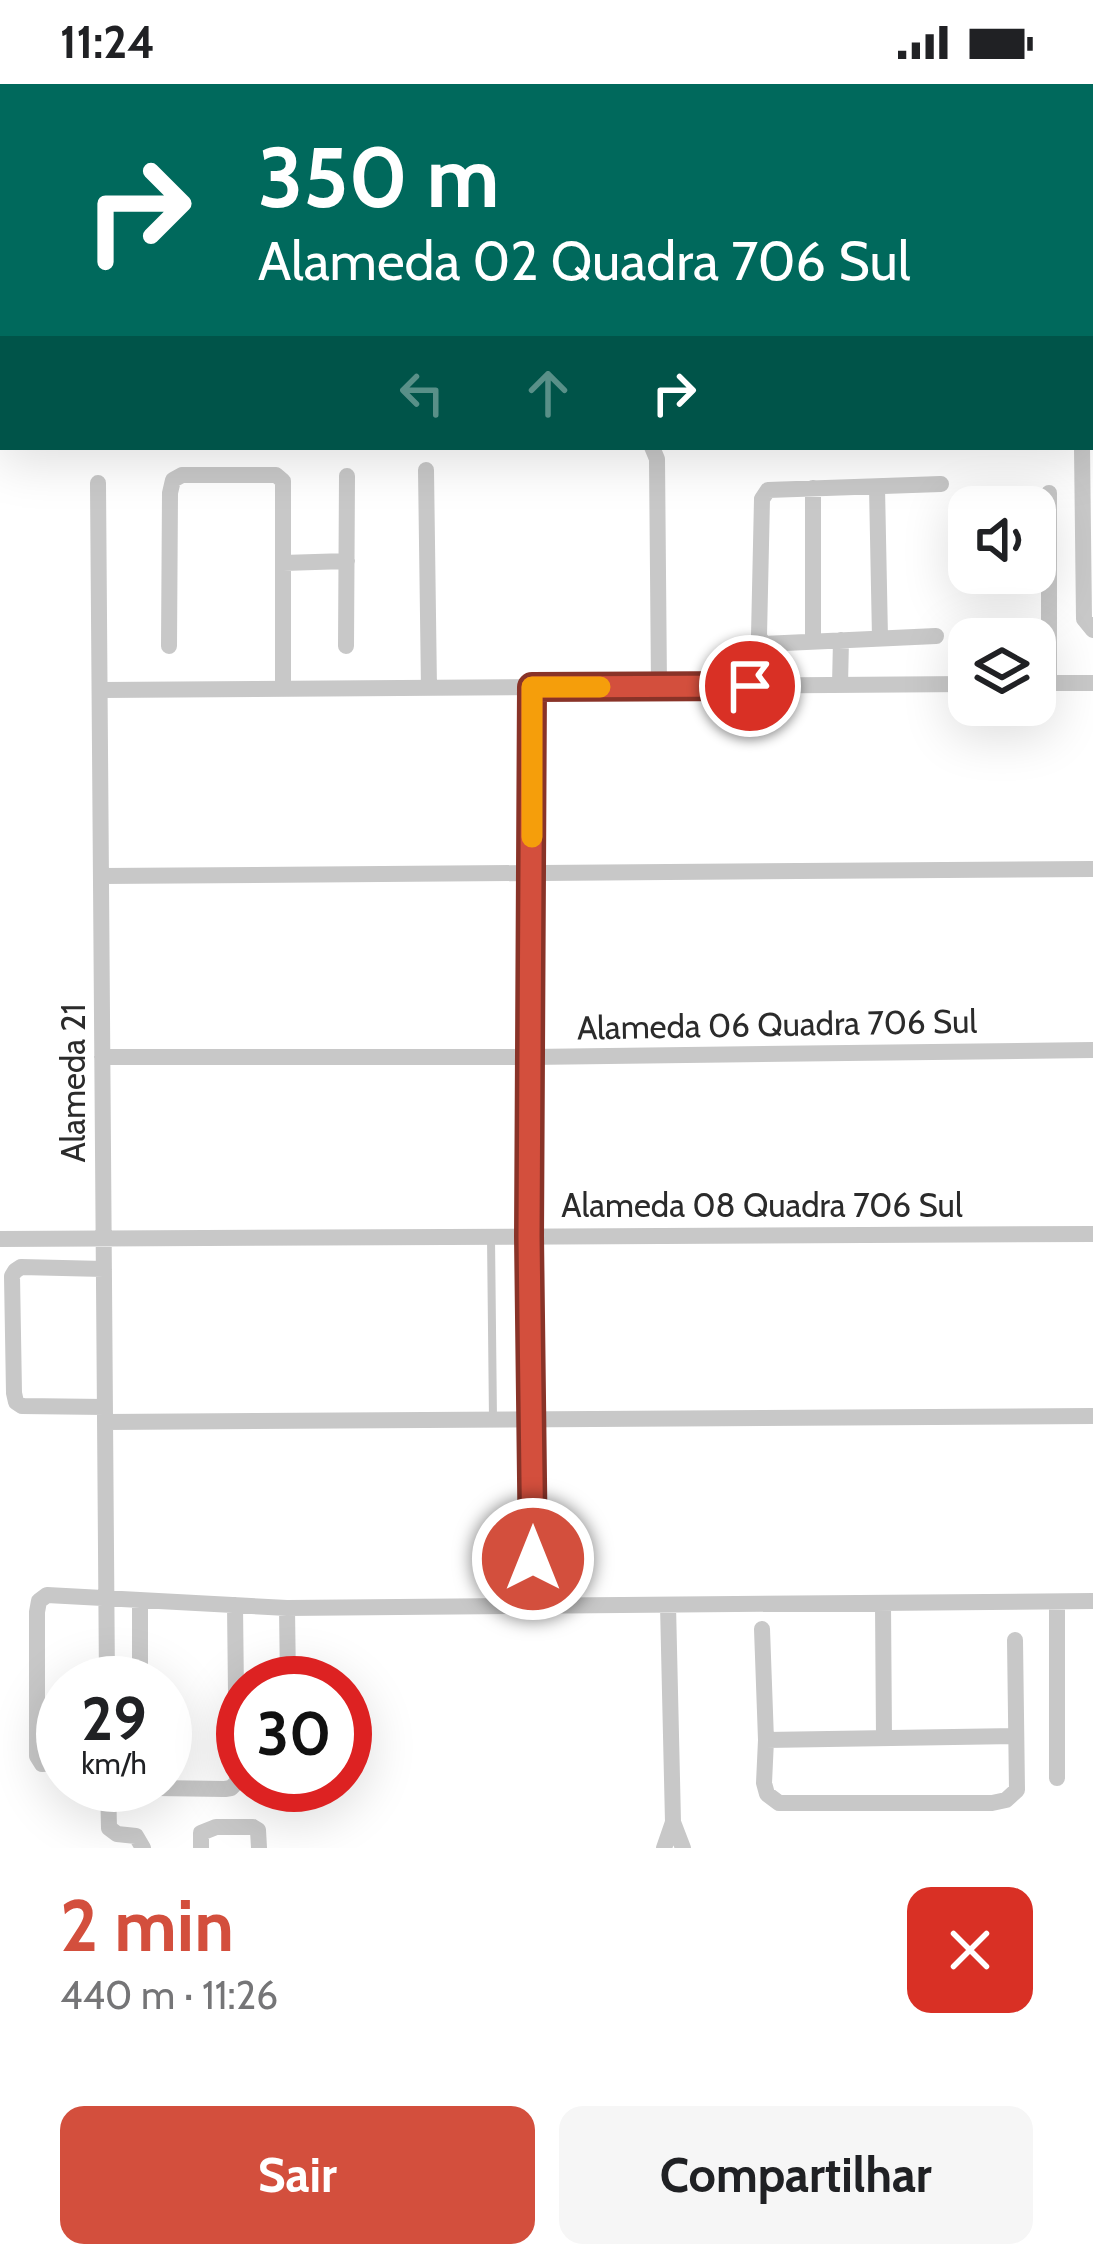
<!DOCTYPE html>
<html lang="pt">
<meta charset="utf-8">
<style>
:root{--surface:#fff;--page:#f6f6f6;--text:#202124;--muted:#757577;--accent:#d34f3d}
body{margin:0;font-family:Cabin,sans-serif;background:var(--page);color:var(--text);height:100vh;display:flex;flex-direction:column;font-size:45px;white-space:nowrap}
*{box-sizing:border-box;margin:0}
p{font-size:39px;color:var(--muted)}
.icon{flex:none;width:66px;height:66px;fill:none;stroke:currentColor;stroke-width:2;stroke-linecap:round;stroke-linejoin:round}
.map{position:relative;height:1764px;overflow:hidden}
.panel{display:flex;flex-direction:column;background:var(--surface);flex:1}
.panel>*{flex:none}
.banner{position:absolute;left:0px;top:0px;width:1095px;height:366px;box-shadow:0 12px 48px #0002;background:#00695c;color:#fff;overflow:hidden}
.fabs{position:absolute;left:948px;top:402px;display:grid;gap:24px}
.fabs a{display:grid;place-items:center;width:108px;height:108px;border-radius:24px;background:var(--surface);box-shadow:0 12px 48px #0002;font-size:60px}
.speed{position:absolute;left:36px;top:1572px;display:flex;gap:24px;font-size:60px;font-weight:700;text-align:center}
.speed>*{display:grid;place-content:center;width:156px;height:156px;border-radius:50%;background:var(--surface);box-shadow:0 12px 48px #0002;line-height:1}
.speed small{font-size:30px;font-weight:400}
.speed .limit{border:18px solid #d22;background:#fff;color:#111}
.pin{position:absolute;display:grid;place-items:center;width:102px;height:102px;color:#fff;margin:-51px;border:6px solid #fff;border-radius:50%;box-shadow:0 3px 12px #0007}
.me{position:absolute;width:132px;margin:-66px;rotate:0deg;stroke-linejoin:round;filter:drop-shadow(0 0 9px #0008)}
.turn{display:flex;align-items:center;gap:42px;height:252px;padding:0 60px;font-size:54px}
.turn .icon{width:156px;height:156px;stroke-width:2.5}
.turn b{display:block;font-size:84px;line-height:102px}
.lanes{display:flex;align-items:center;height:114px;padding:0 60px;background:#0003;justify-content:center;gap:60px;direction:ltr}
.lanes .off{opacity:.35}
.round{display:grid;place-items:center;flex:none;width:126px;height:126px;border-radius:24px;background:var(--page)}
.head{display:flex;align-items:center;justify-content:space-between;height:204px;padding:0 60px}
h1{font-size:72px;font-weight:700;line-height:90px;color:var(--accent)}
.cta{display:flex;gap:24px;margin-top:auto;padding:24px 60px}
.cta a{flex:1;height:138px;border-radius:24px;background:var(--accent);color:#fff;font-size:48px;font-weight:700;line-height:138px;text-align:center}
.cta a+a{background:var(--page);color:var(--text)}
.status{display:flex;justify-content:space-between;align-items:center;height:84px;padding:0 60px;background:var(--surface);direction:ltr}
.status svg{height:33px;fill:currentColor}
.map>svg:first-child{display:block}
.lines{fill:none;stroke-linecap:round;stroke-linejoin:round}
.lane{stroke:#c8c8c8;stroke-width:8}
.street{stroke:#c8c8c8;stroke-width:16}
.secondary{stroke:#b5b5b5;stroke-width:24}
.route-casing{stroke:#893328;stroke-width:30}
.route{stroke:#d34f3d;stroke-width:21}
.slow{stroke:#f59e0b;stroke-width:21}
.labels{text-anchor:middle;stroke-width:12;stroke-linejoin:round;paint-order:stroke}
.street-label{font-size:33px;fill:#2b2b2b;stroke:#fff}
</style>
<div class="status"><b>11:24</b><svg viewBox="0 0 49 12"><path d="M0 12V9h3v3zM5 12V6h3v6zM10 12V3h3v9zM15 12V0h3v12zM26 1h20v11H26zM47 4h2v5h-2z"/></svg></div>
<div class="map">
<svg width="1093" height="1764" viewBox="0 0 1093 1764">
<rect width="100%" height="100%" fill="#fff"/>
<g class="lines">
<path class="lane" d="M0,247L3,245
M491,1154L493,1335"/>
<path class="street" d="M28,0V3
M175,0V3
M324,0V3
M657,0V3
M922,0V3
M1071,0V3
M1092,256L1093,255
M652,363L657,375L659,602
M1082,363L1084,535L1093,546
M426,386L429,604
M98,399L107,1599
M877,403L880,554
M813,404V557
M1049,409V599
M283,479L347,477
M936,552L763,560L759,552L762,415L768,406L941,400
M169,562L170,409L173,396L182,391H276L283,397V605
M346,562L347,392
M1035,599H1093
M840,601L841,556
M532,603L529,1152L533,1522
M102,606L969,600
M102,792L1093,785
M102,973H531L1093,966
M0,1155L1093,1150
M104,1185L21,1183L15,1187L12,1192L14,1309L16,1318L22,1322L105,1323
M105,1338L1093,1332
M140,1517V1599
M1057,1518V1694
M883,1520L884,1654
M668,1521L673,1738L683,1764
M287,1524L288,1599
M762,1545L766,1656L764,1699L767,1710L779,1719H992L1006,1716L1017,1706L1015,1556
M766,1656L1016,1652
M63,1679L42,1680L37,1672V1528L39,1517L47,1511L287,1524L1093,1517
M108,1701L109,1744L117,1750L136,1752L143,1764
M145,1701L156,1704L225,1705L231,1704L237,1698L235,1521
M201,1764V1749L216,1743H253L258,1746L259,1764
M664,1764L673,1738"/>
<path class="secondary" d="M1092,173H1093
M0,182H3
M1092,211H1093
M0,219H3"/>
</g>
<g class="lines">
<g class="route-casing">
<path id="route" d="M533,1475L529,1152L532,603L750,602"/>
</g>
<use href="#route" class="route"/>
<path class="slow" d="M532,753V603H600"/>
</g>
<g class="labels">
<g class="street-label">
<text transform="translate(777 940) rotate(-1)" y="12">Alameda 06 Quadra 706 Sul</text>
<text transform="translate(73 999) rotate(-90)" y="12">Alameda 21</text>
<text x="762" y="1133">Alameda 08 Quadra 706 Sul</text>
</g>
</g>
</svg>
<div class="fabs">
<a><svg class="icon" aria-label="sound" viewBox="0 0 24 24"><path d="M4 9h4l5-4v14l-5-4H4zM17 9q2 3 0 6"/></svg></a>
<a><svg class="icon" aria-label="layers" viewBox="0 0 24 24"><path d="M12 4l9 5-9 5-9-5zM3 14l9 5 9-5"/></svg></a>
</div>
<div class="speed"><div>29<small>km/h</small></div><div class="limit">30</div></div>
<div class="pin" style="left:750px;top:602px;background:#d93025"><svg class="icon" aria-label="arrive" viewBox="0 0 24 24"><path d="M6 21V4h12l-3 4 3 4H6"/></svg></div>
<svg class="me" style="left:533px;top:1475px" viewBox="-20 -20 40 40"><circle r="17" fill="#d34f3d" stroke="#fff" stroke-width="3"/><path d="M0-11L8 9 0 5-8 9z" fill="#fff"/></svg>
<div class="banner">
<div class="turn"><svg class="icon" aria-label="right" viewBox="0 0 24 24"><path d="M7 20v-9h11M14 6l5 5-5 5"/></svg><div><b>350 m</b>Alameda 02 Quadra 706 Sul</div></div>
<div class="lanes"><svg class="icon off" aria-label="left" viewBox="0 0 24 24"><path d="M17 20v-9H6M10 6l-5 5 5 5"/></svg><svg class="icon off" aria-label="ahead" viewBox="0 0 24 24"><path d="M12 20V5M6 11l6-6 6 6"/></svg><svg class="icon" aria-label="right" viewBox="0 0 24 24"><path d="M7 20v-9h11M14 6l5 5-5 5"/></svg></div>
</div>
</div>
<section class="panel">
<div class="head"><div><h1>2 min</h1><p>440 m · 11:26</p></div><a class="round" style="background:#d93025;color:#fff"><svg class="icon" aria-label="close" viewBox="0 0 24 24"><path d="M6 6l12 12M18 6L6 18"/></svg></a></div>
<div class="cta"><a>Sair</a><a>Compartilhar</a></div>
</section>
